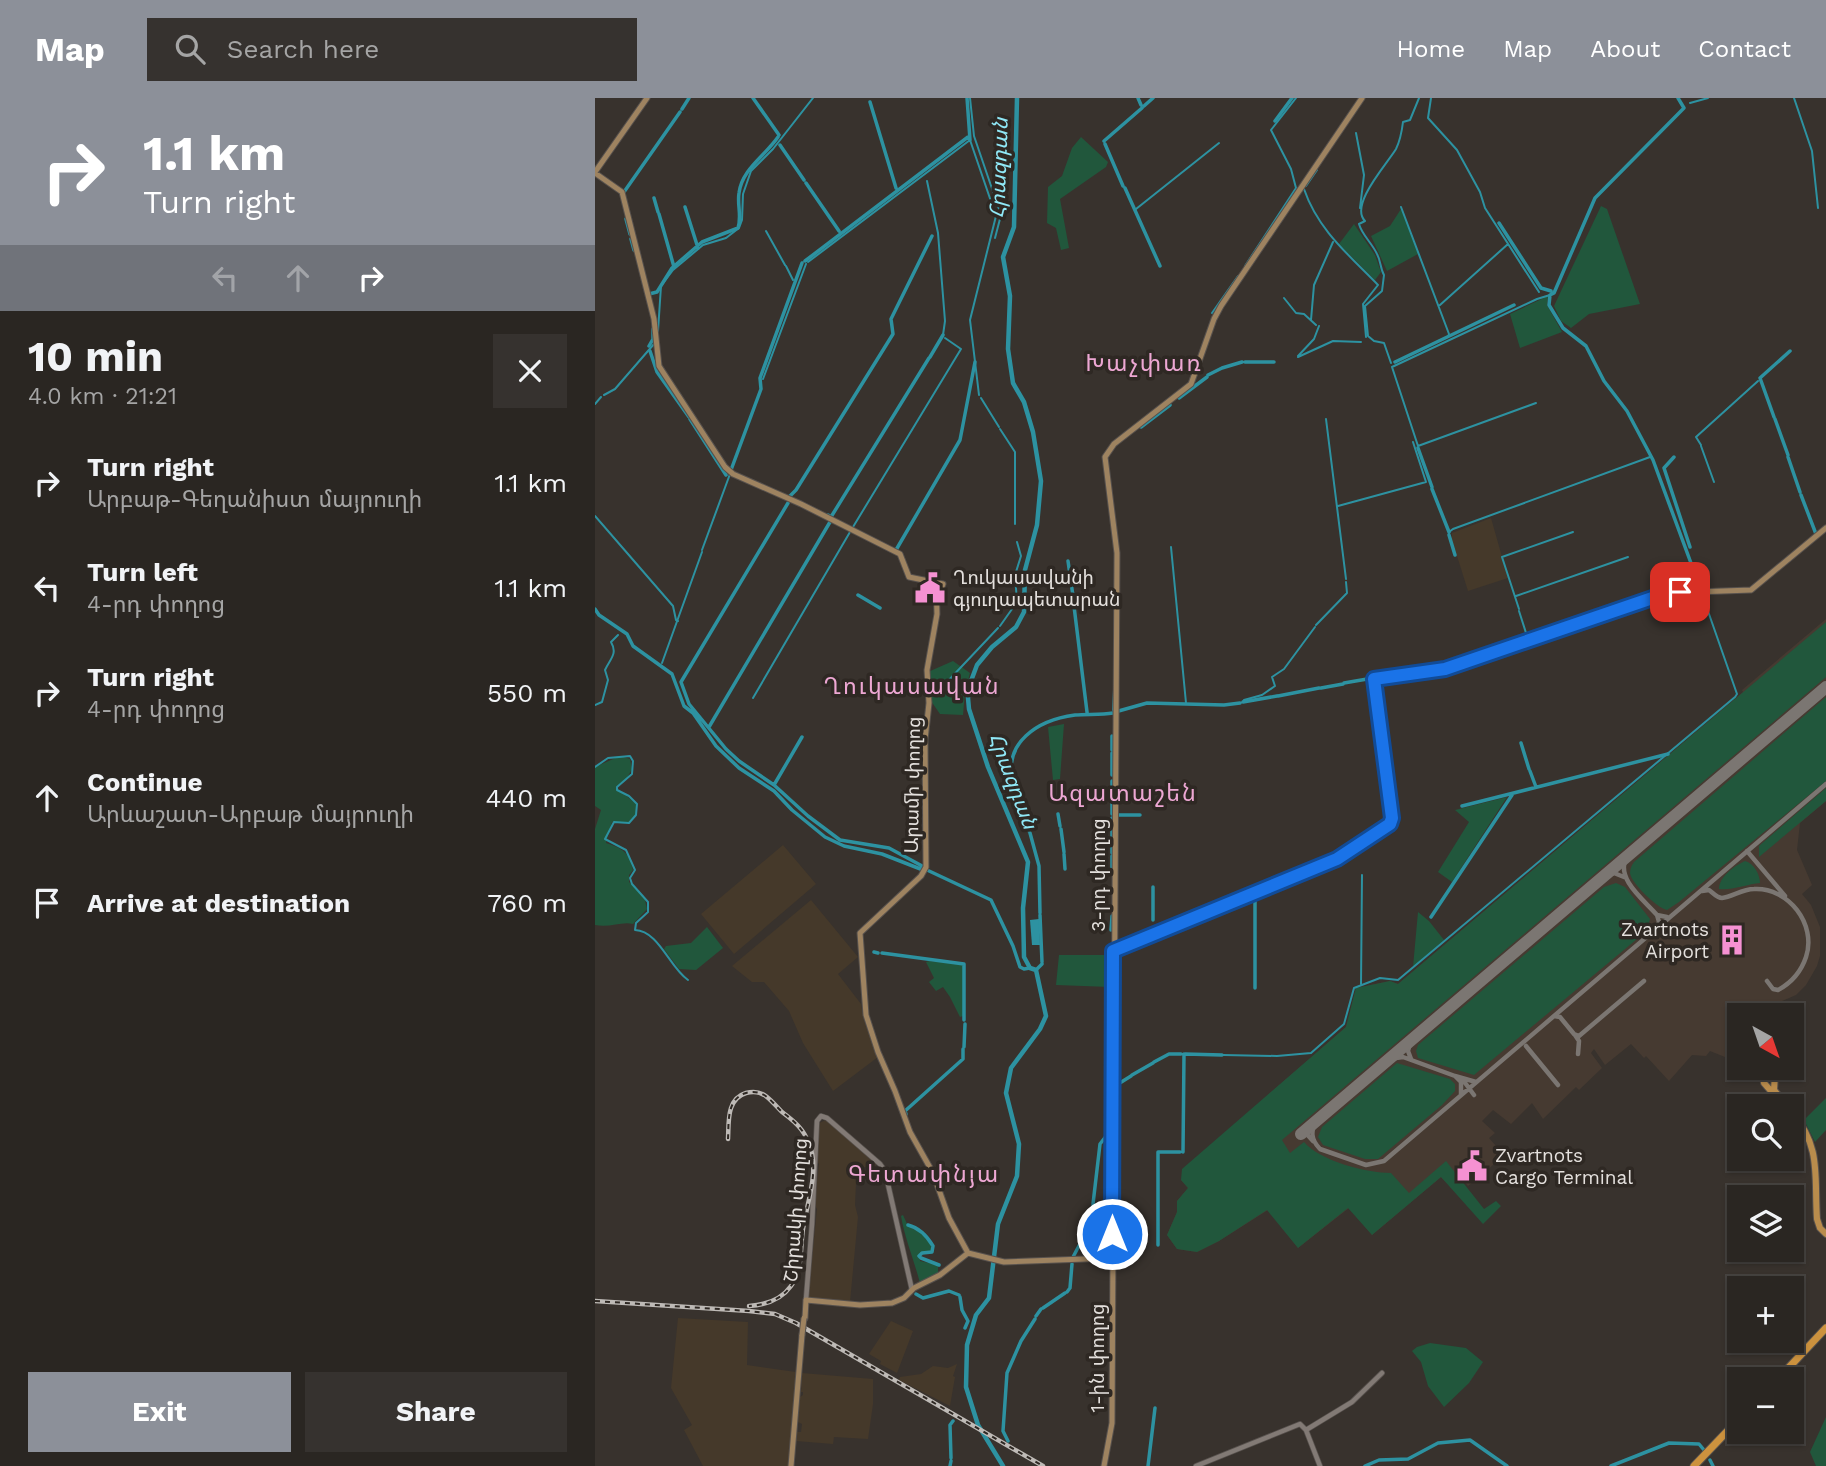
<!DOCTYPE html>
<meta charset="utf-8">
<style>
:root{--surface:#2a2622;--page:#36322f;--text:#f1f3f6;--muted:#a5a5a5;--line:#464340;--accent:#8c9099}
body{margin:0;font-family:"Work Sans","Noto Sans Armenian",sans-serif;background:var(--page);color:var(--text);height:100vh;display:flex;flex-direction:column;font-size:26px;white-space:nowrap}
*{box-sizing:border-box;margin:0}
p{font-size:23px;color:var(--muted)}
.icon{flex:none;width:38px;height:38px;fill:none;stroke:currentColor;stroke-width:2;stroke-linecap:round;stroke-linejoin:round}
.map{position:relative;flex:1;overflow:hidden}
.drawer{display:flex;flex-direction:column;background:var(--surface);width:595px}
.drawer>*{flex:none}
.top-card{background:#8c9099;color:#fff;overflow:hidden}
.needle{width:46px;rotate:140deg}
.fabs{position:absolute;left:1132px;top:905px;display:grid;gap:14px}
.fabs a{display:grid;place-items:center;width:77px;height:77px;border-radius:0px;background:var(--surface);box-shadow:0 2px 5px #0004,0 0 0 2px var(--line);font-size:35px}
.pin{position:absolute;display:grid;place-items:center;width:60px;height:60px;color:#fff;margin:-30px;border-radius:14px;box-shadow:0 4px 10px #0006}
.me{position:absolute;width:77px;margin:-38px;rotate:0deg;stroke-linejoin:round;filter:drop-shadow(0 0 5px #0008)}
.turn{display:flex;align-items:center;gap:24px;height:147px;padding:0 28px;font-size:32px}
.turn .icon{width:91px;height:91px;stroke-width:2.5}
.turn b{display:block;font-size:49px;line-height:60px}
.lanes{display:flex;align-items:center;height:66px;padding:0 28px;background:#0003;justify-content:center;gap:35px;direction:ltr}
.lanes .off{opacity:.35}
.round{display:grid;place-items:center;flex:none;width:74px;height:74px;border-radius:0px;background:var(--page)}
.overview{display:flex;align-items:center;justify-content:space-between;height:119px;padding:0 28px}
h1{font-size:42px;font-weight:700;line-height:52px}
.cta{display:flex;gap:14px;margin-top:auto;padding:14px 28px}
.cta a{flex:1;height:80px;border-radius:0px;background:var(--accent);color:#fff;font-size:28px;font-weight:700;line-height:80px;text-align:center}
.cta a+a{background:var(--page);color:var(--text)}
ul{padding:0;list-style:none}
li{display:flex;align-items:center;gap:21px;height:105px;padding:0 28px}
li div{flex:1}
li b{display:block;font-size:26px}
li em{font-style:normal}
header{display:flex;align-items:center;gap:42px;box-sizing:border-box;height:98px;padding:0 35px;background:var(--accent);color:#fff}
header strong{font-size:33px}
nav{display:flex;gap:38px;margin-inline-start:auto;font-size:24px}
.search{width:490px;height:63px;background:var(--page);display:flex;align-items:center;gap:18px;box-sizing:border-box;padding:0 24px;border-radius:0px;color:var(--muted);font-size:26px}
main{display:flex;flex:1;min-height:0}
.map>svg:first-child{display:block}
.built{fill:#463a31}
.industrial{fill:#45392a}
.green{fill:#21573c}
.water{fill:#2d92a1}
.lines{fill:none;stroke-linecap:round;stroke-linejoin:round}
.stream{stroke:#2d92a1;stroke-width:2}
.canal{stroke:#2d92a1;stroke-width:3.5}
.river{stroke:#2d92a1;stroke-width:4.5}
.taxiway{stroke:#7b7672;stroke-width:4.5}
.runway{stroke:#7b7672;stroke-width:12}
.tertiary-casing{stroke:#57514d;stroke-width:6}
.secondary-casing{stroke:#57514d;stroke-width:7}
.primary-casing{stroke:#57514d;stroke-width:8}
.trunk-casing{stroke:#57514d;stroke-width:9}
.tertiary{stroke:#827a75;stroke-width:4.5}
.secondary{stroke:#9e8360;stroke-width:5}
.primary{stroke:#b98c4c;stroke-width:6}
.trunk{stroke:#cc923e;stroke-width:7}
.rail-casing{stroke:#bebab6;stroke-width:4.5}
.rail{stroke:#2e2823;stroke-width:2;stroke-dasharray:5;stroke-linecap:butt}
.secondary-bridge-casing{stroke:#57514d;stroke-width:7;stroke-linecap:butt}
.secondary-bridge{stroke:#9e8360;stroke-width:5}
.route-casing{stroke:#114b97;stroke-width:18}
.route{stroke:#1a73e8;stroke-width:12}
.labels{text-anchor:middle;stroke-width:7;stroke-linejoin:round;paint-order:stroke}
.poi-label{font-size:19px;fill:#e4e0dd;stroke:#2e2823;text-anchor:start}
.street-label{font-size:19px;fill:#e4e0dd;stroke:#2e2823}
.water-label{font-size:21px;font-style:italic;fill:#90e8f7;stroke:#2e2823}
.quarter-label{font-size:23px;letter-spacing:2px;fill:#eda7d3;stroke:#2e2823}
</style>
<header>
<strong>Map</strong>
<div class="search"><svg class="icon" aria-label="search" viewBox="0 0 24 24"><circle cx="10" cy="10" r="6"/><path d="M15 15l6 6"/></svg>Search here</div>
<nav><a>Home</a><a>Map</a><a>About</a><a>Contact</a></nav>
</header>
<main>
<section class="drawer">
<div class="top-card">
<div class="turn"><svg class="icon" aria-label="right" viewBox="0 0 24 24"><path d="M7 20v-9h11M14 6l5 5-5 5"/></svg><div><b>1.1 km</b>Turn right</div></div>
<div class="lanes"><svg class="icon off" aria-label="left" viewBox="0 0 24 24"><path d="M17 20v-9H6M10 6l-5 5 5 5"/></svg><svg class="icon off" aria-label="ahead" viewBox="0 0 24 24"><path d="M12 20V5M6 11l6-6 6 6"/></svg><svg class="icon" aria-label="right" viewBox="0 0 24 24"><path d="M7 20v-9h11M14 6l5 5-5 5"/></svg></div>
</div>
<div class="overview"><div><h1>10 min</h1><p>4.0 km · 21:21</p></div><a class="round"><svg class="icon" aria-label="close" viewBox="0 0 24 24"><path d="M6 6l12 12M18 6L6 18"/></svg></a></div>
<ul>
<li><svg class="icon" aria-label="right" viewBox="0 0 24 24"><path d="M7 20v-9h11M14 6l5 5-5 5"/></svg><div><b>Turn right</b><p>Արբաթ-Գեղանիստ մայրուղի</p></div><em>1.1 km</em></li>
<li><svg class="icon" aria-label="left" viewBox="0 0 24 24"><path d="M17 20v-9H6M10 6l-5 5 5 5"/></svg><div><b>Turn left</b><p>4-րդ փողոց</p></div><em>1.1 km</em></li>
<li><svg class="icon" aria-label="right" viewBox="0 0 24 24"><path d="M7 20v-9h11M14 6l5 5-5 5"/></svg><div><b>Turn right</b><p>4-րդ փողոց</p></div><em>550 m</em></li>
<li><svg class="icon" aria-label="ahead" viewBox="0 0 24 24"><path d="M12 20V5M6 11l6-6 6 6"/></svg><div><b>Continue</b><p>Արևաշատ-Արբաթ մայրուղի</p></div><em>440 m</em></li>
<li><svg class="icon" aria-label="arrive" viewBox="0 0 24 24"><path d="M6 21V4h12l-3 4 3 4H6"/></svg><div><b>Arrive at destination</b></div><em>760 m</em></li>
</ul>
<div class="cta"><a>Exit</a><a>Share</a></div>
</section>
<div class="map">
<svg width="1231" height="1368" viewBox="0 0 1231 1368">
<rect width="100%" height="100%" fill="#38322d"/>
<path class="built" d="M1231,521V703L1205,725L1202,752L1217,787L1207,796L1216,807L1225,829V858L1222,868L1211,887L1201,897L1180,906V917H1144V957L1139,951L1130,959L1115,953L1111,958L1097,957L1074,983L1051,958L1049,960L1036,946L1010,967L999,951L996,955L1007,970L984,992L981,989L948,1021L937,1005L916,1026L898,1012L887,1023L900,1035L894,1040L909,1057L889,1075L891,1077L884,1083L882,1081L873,1088L865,1079L854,1087L846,1079L777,1137L754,1110L703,1150L673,1112L624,1143L602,1154L582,1151L572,1137L582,1114V1103L593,1090L586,1082L675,995L751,929L761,890L795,883L803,886L1148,594L1147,592Z"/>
<path class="industrial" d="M896,420L913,480L873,493L857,442V435Z
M188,747L221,786L139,856L106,816Z
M216,802L263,859L243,876L266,906L270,925L283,959L238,993L208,945L194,913L169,884H157L137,868Z
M231,1022L281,1066L280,1069H269V1081L266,1085H261L260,1107L263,1119L255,1204L213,1200L222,1111L219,1106L224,1066L222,1063L224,1025Z
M83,1220L153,1224L152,1267L201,1274L194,1368H108L89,1332L97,1327L76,1290Z
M296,1223L318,1233L302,1275L285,1266L286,1263L274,1256Z
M362,1266L358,1278L360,1279L355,1308L304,1282L305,1279L326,1276L338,1268L353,1270Z
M207,1275L278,1281V1306L273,1341L239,1339L238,1346L201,1343L202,1334H206L207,1326L203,1324L205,1299L208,1297V1294H206Z"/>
<path class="green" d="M486,39L513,64L511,69L465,101L474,150L466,152L461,130L452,125L453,89L467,78L477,50Z
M1006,108L1012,111L1045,206L994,216L976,230L966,223L959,208Z
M806,111L823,156L792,173L776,138L795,128Z
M759,126L780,157L786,174L780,182L744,146Z
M953,198L952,207L967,234L925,250L915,216Z
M1231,524V579L687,1042L695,1055L709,1044C725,1063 772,1075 796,1075L814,1095L851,1063L889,1111L901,1103L906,1108L888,1126L846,1079L777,1137L753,1110L703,1150L672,1112L624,1143L602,1154L582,1151L572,1137L582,1114V1103L593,1090L586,1082L587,1071L751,929L761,890L795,883L803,886Z
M358,563L375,575L370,594L368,617L345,616L336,603L333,574Z
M1231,599V683L1084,804L1072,812C1062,810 1036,785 1035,775C1035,770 1037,767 1039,764Z
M469,626L465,681L458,682L453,629Z
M25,658L35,661L37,671L32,680L21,689L41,706V717L35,724H17L11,745C28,750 34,755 38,772L34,777V784L49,798L52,811L38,826C27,823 15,830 0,827V731L6,712L0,708V669Z
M1231,690V703L1164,759V748Z
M912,699L857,784L843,774L874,724L860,712Z
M1150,763C1159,765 1165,777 1165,785C1153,786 1135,793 1124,791C1124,779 1139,768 1150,763Z
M1021,785L1030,789L1055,821L1052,831L1042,841L879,977L823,960L821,953L823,947L1009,789Z
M823,814L834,823L849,842L818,869Z
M112,829L128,850L101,872L84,871L69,851L71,848L96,845Z
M464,857H516L517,882L515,889L461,887Z
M334,863L368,866V918L365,919L355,899L348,889L341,893L334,884L339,880L331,864Z
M802,965L855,981L860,986V993L847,1007L783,1061H770L728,1047L723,1039L727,1029Z
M1231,1000V1032L1220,1044L1209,1022Z
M308,1117L313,1128L328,1136L337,1149V1153L324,1155L325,1163L343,1167V1175L325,1185C319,1162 310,1141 306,1118Z
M835,1245L871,1250L888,1264L874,1285L849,1309L833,1288L826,1264L817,1253L822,1249Z
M1231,1319V1368H1221L1215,1354Z"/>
<path class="water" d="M444,821L445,847H437L435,822Z"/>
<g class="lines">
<path class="stream" d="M375,0L379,38L406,117L400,140
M836,0L833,20L862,52L885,94L890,110L944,194
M1199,0L1217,53L1223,110
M1095,5L1113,0
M761,35L769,77L765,110
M332,83L343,135L350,223L348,237
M711,88L722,72
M709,91C723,132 754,157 783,187L768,206L771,239
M806,109L854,236L853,239
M541,111L624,45
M171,133L190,167
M213,164L375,42L401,118L375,222L384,297
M191,168L198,182
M650,168L701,90L696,71L676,32L701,0
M689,200L701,215L709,216L721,227
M845,207L913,146
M617,215L643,178
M716,222L719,187L738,144
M63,233L66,188L78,172L108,147L131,140L144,130L147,122L148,96L156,73L178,51L218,0
M703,258L719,241L724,228
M703,259L738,243L766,244
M796,265L789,245L779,243L773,238L770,208L787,193L789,177C785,170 786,163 782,156C777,145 767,137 764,126L770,123C754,107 792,66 801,51C805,43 807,32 808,24L815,22L824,0
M168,281L211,166
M9,297L20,291L59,246
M386,300L404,329
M941,305L823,348L797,269L942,201L955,197
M0,306L6,299
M731,321L751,481
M405,331L420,354V426
M1106,347L1101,339L1163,283
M1106,348L1119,384
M743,408L831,384L818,344
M0,418L78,508L81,522L83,523
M258,429L366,251L350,240
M854,434L858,431L1055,359
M576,449L591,605
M107,452L135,376
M921,498L1033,459
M924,511L907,459L978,434
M924,513L932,538
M721,527L752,495L751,484
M405,528L422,504L420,477L426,458L422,444
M67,565L107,454
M352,584L403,530
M158,600L255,434
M648,604L649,602L667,597L680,588L677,579L689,571L720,529
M0,607L7,604L13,582L10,572C15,561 23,556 16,544L23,537
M518,612L519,592
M0,669L13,660L35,658L38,663L37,676L22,689V692L34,698L42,706L41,717L34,725L19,724L10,741L31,752L40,772L35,780L37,786L53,804V814L41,825L40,832C64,833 74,869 93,882
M748,761L799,728
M766,886L767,777
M628,957L682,958L716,955L749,926L759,890L785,880L803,882L1140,599L1142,596L1107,496"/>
<path class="canal" d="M158,0L184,37
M372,0L375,42
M543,0L546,7
M275,4L301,90
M549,8L558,0
M87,11L94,0
M680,23L697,0
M509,43L547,10
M510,46L528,88
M185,47L209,82
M211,85L244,133
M530,90L565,168
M29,94L85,14
M59,100L63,114
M90,109L103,150
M64,116L79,169
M31,121L35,136
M904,125L946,190L956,193
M36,141L39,152
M210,163L373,39
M54,196L62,194L77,170L107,144L143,130C147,118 142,107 144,95C147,71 170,58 183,39
M54,248L58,241V231
M55,253L62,274L94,319
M335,259L348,237
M650,264H679
M800,264L919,207
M613,277L627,270L647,264
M584,300L612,279
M1179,319L1165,280L1195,253
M95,321L131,377
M1180,321L1193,357
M546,329L575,307
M823,350L837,389
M1079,359L1069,370L1095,449
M1193,359L1205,394
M136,372L166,291L165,280L207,165
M837,391L854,434
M1206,397L1221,436
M194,399L201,392L298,236L296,221L337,138
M193,405L86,584L94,606L131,651L144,663L179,687L213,718L245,742L294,750L329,769
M233,417L236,419L334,260
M854,437L860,457
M301,452L365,342L380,264
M473,463L478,498
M1077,492L1101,490L1100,476L1058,362L1032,313L1009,283L991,248L968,230L954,207L955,197L959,195L1000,100L1087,12L1089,10L1083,0
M263,497L285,510
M478,500L492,614
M0,511L4,517L32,536L38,548L77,576L89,608L98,615L121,648L144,670L179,693L197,712L230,739L249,748L287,756L328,772
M869,562L885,556
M749,585L778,580
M726,590L748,586
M683,598L724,590
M648,604L682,598
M520,614L552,605L629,607L645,605
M114,629L235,424
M926,645L934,671
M517,652V638
M935,673L941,689
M517,677V655
M179,687L207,639
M867,708L1073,656
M463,716L465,728
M517,716V683
M524,717H545
M517,720V755
M466,731L469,754
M434,733C429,718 422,702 418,687C407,644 443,622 480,617C493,616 506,617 518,615
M435,735L444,768L445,815
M469,756L470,771
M332,772L396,802L418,848L425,869L429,871L435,870
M517,772V758
M558,789V822
M660,798V890
M445,817L447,864
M836,819L917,697
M516,832L517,818
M279,854L283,855
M287,855L369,866V922
M441,872L447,866
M369,949L370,926
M590,956L627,957
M559,964L574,956H586
M537,977L558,965
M520,988L536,978
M311,1016L310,1013L368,961V951
M588,1054L589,956
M498,1106L505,1046L515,1033
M313,1127C325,1130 332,1138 338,1148L337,1154L327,1155L324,1158L326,1160L344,1167
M563,1147V1054H585
M477,1161L496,1125L498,1108
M472,1194L475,1190L477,1166
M321,1196L328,1200L354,1193L364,1197
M365,1199L367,1212L373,1223L370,1230
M448,1210L470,1195
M441,1218L446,1211
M413,1343L408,1333L412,1275L426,1243L440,1221
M356,1360L355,1327L358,1323
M1115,1362L1118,1368
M355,1368L356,1363
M553,1368L560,1310
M770,1368L784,1362L813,1361L843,1345L875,1342L912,1368
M1016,1368L1074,1345L1104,1346L1109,1352"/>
<path class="river" d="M408,1368L383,1327L371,1289L372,1247L381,1217L394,1200L403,1126L422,1078L424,1046L411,995L416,970L445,931L451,918L441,872L435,870L429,859L428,810L433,764L393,669L374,611L373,600V591L382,567L397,549L421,529L429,514L430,472L442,427L446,383L438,334L429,304L418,285L413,251L415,198L408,159L419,129L422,0"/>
<path class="taxiway" d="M1152,753L1190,798
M1031,760C1021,781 1048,801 1062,817
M1007,780L1019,775L1029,779
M1107,793L1114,792C1118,795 1122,800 1127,800C1137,799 1147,791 1159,791C1193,789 1222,826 1211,859C1206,874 1196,885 1183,892L1178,891L1172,883
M1061,831L1064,824L1062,817L1072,819
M959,918L965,919L979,936L984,938L1049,883
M980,937L984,943L983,956
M816,942L813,953L816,961
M931,948L963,987
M794,961L808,959L860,978
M868,982L879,997
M866,997V984L860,978L881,984
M722,1022C715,1033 716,1042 725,1051L771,1067L789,1063L1231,686
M709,1033L718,1043"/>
<path class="runway" d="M706,1036L1231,589"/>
<g class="tertiary-casing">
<path id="tertiary" d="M211,1202L217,1126L222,1023L226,1018L232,1020L285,1066L290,1073L317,1192
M711,1332L757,1304L787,1275
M601,1368L705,1326L711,1332L725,1368"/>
</g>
<g class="secondary-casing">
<path id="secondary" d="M0,74L52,0
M0,75L27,94L59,221L64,268L130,369L138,376L206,406L305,456L314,479L348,486L343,499
M341,485L342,516L332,572L334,605L330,642L331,769L326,778L265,835L271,917L283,954L300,993L315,1034L338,1075L354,1120L373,1155
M518,853L742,761L795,726L797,720L779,581L850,571L1072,495L1156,492L1231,430
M373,1155L409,1164L517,1160
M211,1202L265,1207L297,1205L309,1200L319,1190L345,1177L373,1155
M210,1220L211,1202
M196,1368L207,1237
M509,1368L517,1325L522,455L510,359L519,346L596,286L619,221L626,208L767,0"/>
</g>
<g class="primary-casing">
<path id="primary" d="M1189,1008L1169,985L1168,978L1173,973L1180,976L1179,992L1192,1008
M1197,1014C1227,1050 1219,1078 1222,1121L1225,1130L1231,1136"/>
</g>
<g class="trunk-casing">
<path id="trunk" d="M1183,1281L1231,1230
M1099,1368L1144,1321"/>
</g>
<use href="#tertiary" class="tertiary"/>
<use href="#secondary" class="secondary"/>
<use href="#primary" class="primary"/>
<use href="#trunk" class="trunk"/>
<g class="rail-casing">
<path id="rail" d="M133,1041C134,1025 131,1001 151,995C158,993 166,994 172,999C177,1003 182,1009 187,1014C199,1023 209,1031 214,1046C225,1072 212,1104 208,1131C205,1150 208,1172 196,1188C186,1202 170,1207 154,1208
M0,1203L154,1213L180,1216L201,1225L448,1368"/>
</g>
<use href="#rail" class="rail"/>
<g class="secondary-bridge-casing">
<path id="secondary-bridge" d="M207,1237L209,1220"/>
</g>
<use href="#secondary-bridge" class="secondary-bridge"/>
</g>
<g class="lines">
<g class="route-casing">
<path id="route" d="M517,1136L518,853L742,761L795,726L797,720L779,581L850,571L1072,495L1085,494"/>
</g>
<use href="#route" class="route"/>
</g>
<defs>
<g id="civic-bare" transform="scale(2.415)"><path d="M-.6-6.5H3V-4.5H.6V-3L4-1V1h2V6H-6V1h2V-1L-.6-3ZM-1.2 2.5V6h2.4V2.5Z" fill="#f591d2" stroke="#2e2823" stroke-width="2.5" paint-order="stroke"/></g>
<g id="building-bare" transform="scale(2.415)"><path d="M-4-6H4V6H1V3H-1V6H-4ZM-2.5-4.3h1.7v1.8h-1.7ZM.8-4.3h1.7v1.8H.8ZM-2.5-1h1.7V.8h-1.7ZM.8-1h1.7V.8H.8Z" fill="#f591d2" stroke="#2e2823" stroke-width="2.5" paint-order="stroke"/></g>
</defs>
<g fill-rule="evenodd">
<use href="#civic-bare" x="335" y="490"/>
<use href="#building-bare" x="1137" y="842"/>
<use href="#civic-bare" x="877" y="1068"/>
</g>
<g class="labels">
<g class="poi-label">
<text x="358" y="486">Ղուկասավանի<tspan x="358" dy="22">գյուղապետարան</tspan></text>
<text x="1114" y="838" text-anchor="end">Zvartnots<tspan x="1114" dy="22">Airport</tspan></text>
<text x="900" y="1064">Zvartnots<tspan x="900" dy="22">Cargo Terminal</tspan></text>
</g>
<g class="street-label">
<text transform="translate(317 687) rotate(-89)" y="7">Արամի փողոց</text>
<text transform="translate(503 777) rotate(-90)" y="7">3-րդ փողոց</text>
<text transform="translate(200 1112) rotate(-86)" y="7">Շիրակի փողոց</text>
<text transform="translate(502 1260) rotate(-90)" y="7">1-ին փողոց</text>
</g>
<g class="water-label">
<text transform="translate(404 70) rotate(-88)" y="7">Հրազդան</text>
<text transform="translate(418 683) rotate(69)" y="7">Հրազդան</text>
</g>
<g class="quarter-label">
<text x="549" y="273">Խաչփառ</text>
<text x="317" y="596">Ղուկասավան</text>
<text x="528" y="703">Ազատաշեն</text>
<text x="329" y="1084">Գետափնյա</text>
</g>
</g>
</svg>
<div class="fabs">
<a><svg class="needle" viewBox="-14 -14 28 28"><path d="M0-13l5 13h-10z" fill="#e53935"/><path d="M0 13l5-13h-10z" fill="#a5a5a5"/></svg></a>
<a><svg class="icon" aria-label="search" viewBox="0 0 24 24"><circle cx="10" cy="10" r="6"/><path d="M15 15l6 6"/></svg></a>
<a><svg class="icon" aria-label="layers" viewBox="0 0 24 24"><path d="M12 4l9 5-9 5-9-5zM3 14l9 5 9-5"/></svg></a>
<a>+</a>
<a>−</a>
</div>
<div class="pin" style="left:1085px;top:494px;background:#d93025"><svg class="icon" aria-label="arrive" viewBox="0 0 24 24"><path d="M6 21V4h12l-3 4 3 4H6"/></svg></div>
<svg class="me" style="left:517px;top:1136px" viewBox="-20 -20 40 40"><circle r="17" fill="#1a73e8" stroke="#fff" stroke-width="3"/><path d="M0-11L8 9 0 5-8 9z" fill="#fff"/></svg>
</div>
</main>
